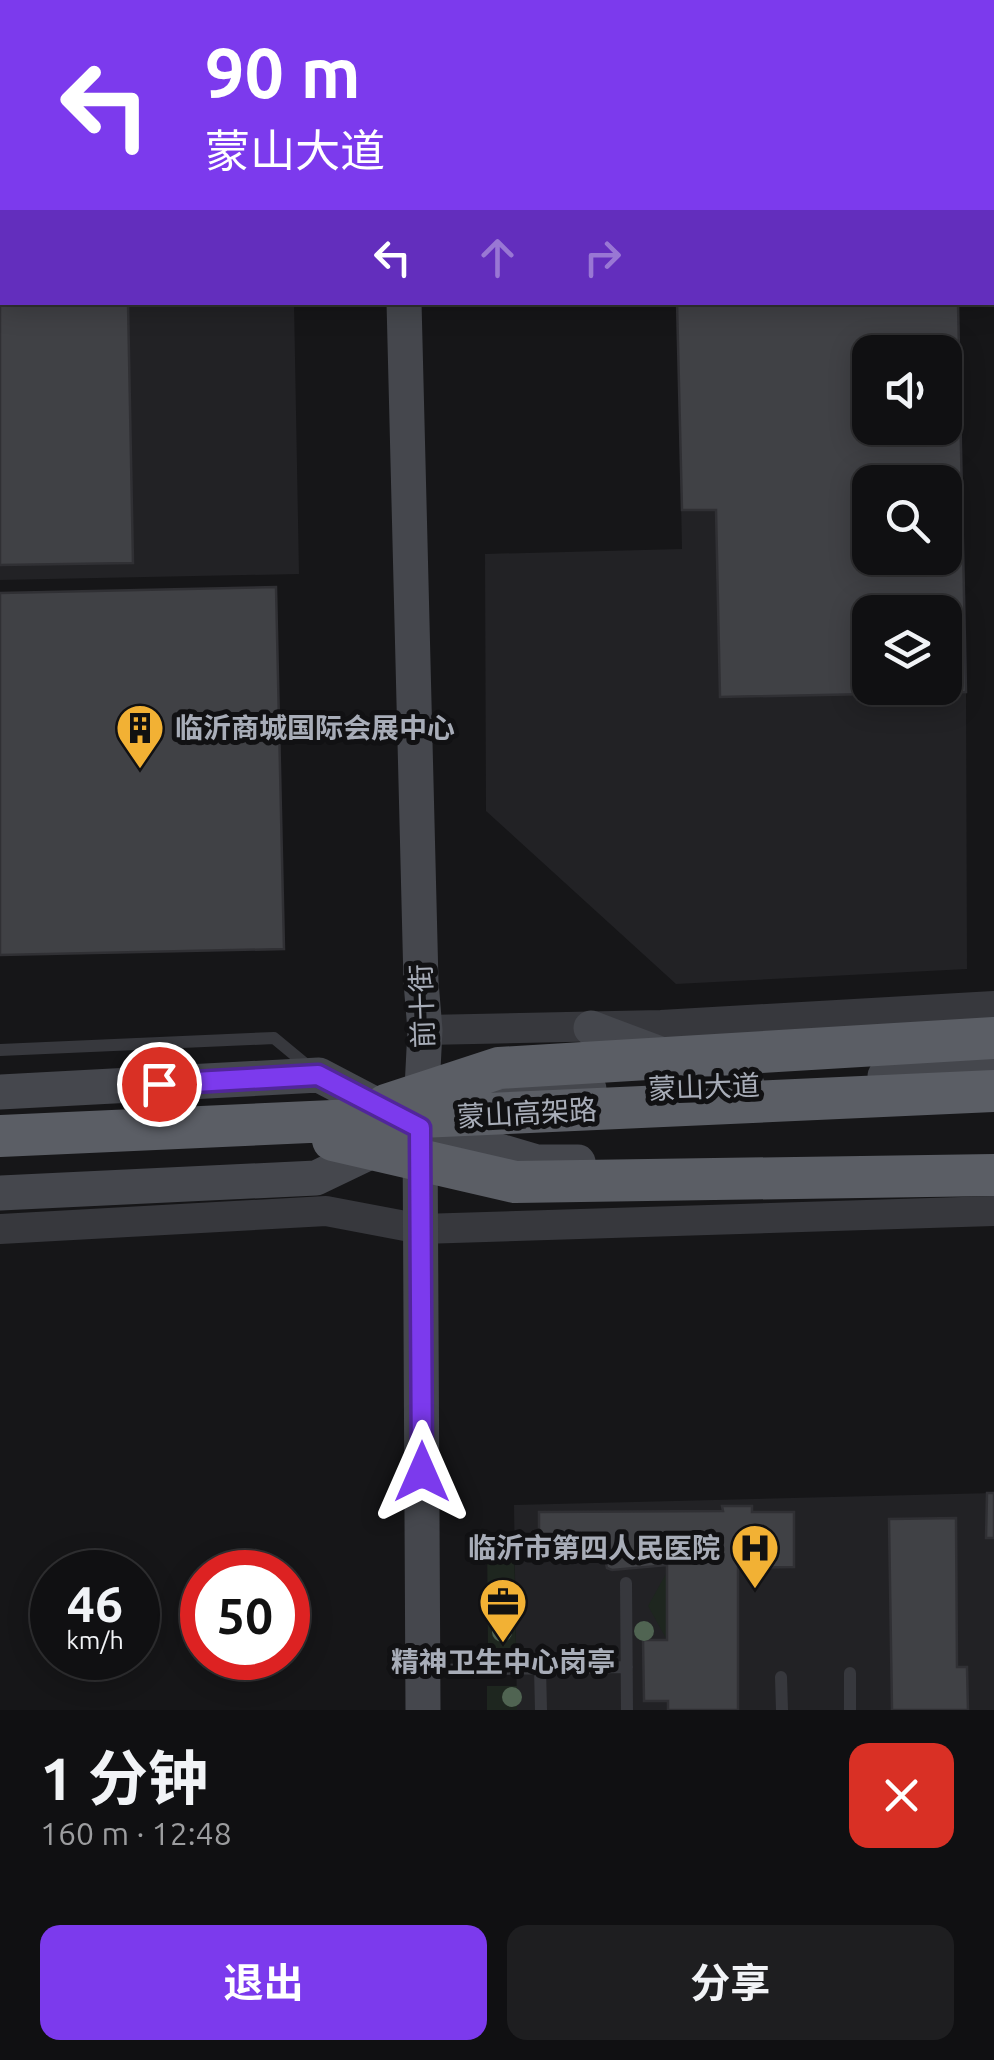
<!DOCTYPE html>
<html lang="zh">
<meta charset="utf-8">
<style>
:root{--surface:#101012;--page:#1e1e20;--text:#f1f3f6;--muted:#9c9d9f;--line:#303032;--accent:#7c3aed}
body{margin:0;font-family:Ubuntu,"Noto Sans SC",sans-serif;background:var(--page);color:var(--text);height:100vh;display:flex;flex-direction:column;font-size:38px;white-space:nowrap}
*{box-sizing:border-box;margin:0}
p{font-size:32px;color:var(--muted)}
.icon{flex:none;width:55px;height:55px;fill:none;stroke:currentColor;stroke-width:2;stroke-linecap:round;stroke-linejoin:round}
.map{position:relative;height:1710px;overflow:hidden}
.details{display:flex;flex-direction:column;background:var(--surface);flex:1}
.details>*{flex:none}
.banner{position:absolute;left:0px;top:0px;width:995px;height:305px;box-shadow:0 5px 25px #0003,0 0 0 2px var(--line);background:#7c3aed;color:#fff;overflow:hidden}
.fabs{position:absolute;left:852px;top:335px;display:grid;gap:20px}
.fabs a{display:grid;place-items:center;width:110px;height:110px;border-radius:20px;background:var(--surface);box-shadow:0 5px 25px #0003,0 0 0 2px var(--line);font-size:50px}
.speed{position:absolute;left:30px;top:1550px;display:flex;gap:20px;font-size:50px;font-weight:700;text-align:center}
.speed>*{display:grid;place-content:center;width:130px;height:130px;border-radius:50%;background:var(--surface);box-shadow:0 5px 25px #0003,0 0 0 2px var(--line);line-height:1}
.speed small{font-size:25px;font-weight:400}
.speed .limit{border:15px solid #d22;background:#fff;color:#111}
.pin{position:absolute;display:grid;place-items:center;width:85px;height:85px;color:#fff;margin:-42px;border:5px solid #fff;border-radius:50%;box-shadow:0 2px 10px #0007}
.me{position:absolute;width:110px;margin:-55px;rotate:0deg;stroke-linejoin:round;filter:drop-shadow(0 0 8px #0008)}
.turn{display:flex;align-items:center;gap:35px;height:210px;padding:0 40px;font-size:45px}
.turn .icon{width:130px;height:130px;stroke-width:2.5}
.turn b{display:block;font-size:70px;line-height:85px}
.lanes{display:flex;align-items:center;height:95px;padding:0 40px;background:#0003;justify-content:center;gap:50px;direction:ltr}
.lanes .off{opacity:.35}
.round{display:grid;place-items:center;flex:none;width:105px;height:105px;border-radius:20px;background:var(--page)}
.overview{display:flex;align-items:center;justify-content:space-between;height:170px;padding:0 40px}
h1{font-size:60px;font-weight:700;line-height:75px}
.cta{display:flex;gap:20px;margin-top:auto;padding:20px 40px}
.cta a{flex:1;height:115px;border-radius:20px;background:var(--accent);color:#fff;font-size:40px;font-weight:700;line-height:115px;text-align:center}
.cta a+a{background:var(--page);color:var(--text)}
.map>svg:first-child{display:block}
.built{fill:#222225;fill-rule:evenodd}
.green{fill:#1e261f}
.building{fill:#404145;stroke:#303034;stroke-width:2.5;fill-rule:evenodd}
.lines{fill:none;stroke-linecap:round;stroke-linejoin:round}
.service{stroke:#37383d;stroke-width:12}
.tertiary{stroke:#37383d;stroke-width:30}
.secondary{stroke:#45474d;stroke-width:35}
.trunk{stroke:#5b5e65;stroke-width:42}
.tree{fill:#506452}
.route-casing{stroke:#51269a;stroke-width:25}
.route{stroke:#7c3aed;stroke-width:18}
.labels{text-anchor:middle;stroke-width:10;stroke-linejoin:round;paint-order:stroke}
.poi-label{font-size:28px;font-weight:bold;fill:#a8adb8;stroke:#111113;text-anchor:start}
.street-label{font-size:28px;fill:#a8adb8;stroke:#111113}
</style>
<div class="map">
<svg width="994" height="1710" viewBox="0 0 994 1710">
<rect width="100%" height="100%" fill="#161618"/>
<path class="built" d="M0,0H288L2,2V302L294,303L299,574L0,580Z
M677,303H958L966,692L967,969L676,984L486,811L485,554L682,549ZM870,352H945V428H870ZM870,482H945V558H870ZM870,612H945V688H870Z
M994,1493V1710H517L514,1505Z"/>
<path class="green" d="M514,1534L516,1648L488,1649L487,1535Z
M667,1572V1640L648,1606Z
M487,1686H517V1710H487Z"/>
<path class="building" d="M0,0H120V2H2L0,78Z
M0,110H2V302H128L133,563L0,565Z
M677,302H958L966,692L720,697L716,510H682ZM870,352H945V428H870ZM870,482H945V558H870ZM870,612H945V688H870Z
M276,587L284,949L0,955V593Z
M987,1493H994V1538H986Z
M722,1506H752V1512H794V1567L738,1568V1710H668V1701H644L643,1640H667V1565L612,1570L607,1568L605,1559H539V1512L723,1511Z
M956,1518L957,1667H967L968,1710H892L889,1519Z"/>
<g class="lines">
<path class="service" d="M0,1050L274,1038L309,1067
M626,1583L627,1710
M540,1668L541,1710
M424,1670L627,1667
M850,1673V1710
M781,1677L782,1710"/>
<path class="tertiary" d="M425,1030L661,1025L994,1006
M0,1229L326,1211L421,1229L994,1211"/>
<path class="secondary" d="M397,0V2
M404,302L421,982L425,1030L420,1128L423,1710
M591,1028L748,1087
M885,1076L994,1068
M0,1092L319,1075L420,1128L537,1162H578
M483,1106L528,1090L589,1089
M0,1193L316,1178L389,1143"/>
<path class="trunk" d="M386,1105L499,1068L994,1038
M0,1136L994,1091
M333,1140L515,1182L994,1175"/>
</g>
<g class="tree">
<circle cx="644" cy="1631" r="10"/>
<circle cx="502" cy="1632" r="10"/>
<circle cx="512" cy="1697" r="10"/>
</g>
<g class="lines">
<g class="route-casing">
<path id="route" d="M159,1084L318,1075L420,1128L422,1472"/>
</g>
<use href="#route" class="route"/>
</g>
<defs>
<g id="building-pin" transform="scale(2.5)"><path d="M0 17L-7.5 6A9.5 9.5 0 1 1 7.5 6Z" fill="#f2b134" stroke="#111113"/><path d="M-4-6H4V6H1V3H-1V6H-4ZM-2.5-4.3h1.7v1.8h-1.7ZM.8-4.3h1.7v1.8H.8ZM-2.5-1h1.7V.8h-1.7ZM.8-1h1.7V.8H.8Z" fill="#111"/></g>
<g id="hospital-pin" transform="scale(2.5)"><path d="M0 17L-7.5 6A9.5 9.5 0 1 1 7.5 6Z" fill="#f2b134" stroke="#111113"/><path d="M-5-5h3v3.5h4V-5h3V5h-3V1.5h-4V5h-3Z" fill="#111"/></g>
<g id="office-pin" transform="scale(2.5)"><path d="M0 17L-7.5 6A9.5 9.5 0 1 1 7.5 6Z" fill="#f2b134" stroke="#111113"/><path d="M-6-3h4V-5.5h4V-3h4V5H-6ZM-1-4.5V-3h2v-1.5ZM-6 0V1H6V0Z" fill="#111"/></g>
</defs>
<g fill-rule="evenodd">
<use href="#building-pin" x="140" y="728"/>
<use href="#hospital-pin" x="755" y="1548"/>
<use href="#office-pin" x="503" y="1602"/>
</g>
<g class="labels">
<g class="poi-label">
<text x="175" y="738">临沂商城国际会展中心</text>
<text x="720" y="1558" text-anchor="end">临沂市第四人民医院</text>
<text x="503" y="1672" text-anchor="middle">精神卫生中心岗亭</text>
</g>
<g class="street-label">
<text transform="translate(422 1006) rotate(-92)" y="10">前十街</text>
<text transform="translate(704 1087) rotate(-2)" y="10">蒙山大道</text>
<text transform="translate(527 1113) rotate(-3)" y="10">蒙山高架路</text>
</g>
</g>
</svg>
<div class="fabs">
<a><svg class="icon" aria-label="sound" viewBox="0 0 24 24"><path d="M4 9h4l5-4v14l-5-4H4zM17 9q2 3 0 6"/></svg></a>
<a><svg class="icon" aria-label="search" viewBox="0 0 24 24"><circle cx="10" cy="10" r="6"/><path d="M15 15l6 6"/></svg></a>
<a><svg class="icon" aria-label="layers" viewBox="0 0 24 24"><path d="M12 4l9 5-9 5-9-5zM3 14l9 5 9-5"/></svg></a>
</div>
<div class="speed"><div>46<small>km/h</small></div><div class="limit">50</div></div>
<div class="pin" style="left:159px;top:1084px;background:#d93025"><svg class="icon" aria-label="arrive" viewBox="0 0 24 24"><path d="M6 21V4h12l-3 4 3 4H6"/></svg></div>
<svg class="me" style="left:422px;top:1472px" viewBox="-20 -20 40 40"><path d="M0-17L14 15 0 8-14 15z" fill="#7c3aed" stroke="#fff" stroke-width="4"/></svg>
<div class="banner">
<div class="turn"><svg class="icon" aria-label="left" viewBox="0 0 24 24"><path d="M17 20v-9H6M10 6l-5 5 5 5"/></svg><div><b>90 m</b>蒙山大道</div></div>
<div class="lanes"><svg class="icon" aria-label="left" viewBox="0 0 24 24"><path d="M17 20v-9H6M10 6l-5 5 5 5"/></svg><svg class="icon off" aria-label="ahead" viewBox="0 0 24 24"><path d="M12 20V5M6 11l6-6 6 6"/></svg><svg class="icon off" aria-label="right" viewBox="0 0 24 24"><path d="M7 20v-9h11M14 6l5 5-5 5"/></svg></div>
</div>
</div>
<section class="details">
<div class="overview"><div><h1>1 分钟</h1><p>160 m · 12:48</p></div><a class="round" style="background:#d93025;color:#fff"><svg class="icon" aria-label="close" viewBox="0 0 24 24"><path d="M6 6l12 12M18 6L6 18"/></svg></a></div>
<div class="cta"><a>退出</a><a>分享</a></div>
</section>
